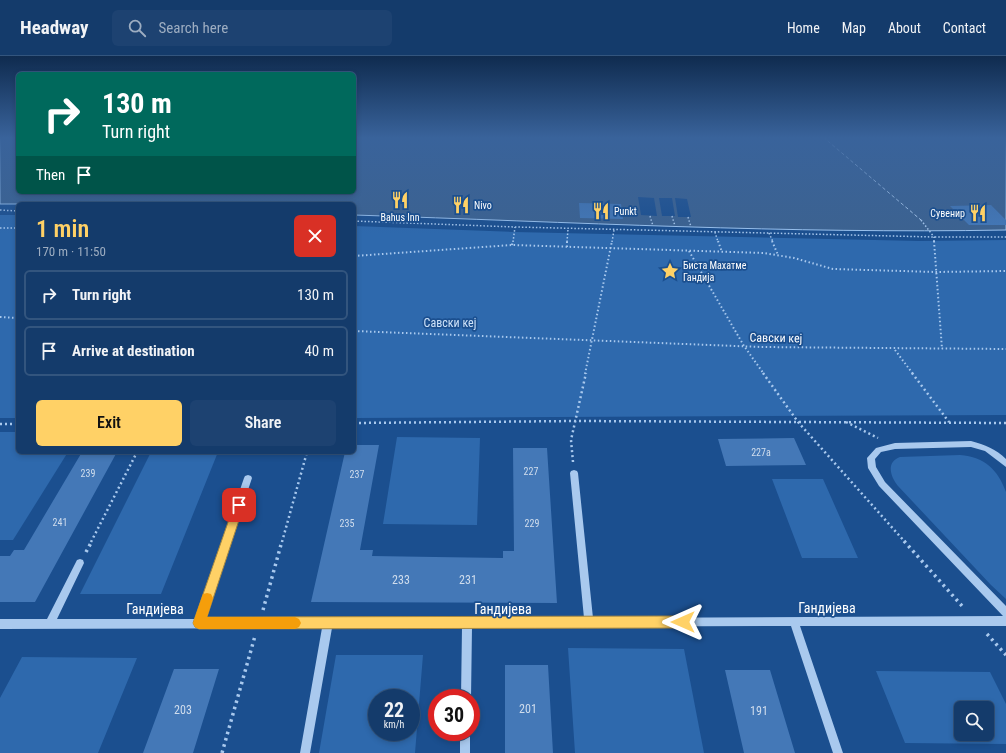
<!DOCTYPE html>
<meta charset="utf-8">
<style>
:root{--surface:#143b6b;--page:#1d4271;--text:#f1f3f6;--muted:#9dadc1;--line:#33557e;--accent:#ffd166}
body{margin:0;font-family:"Roboto Condensed",sans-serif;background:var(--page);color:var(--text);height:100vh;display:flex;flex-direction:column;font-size:15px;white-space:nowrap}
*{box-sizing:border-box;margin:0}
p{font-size:13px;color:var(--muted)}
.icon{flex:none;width:22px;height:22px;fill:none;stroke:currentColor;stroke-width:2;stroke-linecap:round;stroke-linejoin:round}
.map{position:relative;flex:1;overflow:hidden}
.sheet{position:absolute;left:16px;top:146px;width:340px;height:252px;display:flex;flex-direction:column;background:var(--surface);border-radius:6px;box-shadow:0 2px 6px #0003,0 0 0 1px var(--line)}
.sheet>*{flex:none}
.hud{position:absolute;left:16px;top:16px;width:340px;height:122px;border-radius:6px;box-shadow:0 2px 6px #0003,0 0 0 1px var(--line);background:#00695c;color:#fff;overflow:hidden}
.controls{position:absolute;left:954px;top:645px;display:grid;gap:8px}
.controls a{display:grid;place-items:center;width:40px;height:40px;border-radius:6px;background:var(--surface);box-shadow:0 2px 6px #0003,0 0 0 1px var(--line);font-size:20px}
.speed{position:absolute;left:368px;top:633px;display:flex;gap:8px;font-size:20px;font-weight:700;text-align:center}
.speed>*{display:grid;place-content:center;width:52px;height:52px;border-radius:50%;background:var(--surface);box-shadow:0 2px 6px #0003,0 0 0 1px var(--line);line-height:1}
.speed small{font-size:10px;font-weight:400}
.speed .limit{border:6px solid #d22;background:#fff;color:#111}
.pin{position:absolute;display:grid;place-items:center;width:34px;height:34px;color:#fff;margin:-17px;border-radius:8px;box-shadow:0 2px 6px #0006}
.me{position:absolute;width:44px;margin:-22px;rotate:270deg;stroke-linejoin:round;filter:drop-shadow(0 0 3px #0008)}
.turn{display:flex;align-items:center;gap:14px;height:84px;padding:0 20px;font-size:18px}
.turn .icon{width:52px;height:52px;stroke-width:2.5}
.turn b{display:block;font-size:28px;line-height:34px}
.then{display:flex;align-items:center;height:38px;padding:0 20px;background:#0003;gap:8px;font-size:15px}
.round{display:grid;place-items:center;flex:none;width:42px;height:42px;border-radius:6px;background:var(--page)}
.overview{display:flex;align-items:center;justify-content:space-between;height:68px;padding:0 20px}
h1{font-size:24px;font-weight:600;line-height:30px;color:var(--accent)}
.button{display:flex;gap:8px;margin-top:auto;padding:8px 20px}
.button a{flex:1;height:46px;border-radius:6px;background:var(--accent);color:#111;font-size:16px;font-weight:600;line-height:46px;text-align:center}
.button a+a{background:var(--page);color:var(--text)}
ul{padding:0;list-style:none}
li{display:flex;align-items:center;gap:12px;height:50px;margin:0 8px 6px;padding:0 12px;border:2px solid var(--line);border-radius:6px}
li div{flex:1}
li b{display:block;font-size:15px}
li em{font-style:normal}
header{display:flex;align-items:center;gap:24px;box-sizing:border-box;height:56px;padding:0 20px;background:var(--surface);border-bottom:1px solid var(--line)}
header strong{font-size:19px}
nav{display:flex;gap:22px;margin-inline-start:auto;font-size:14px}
.search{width:280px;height:36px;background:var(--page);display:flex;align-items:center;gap:10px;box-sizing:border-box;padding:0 14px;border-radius:6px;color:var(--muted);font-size:15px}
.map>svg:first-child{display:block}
.green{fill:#2e69ad;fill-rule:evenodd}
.water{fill:#3c6290;stroke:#9cc4f0}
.pier{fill:#1b4f8f}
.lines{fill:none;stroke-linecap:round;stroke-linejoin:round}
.ferry{stroke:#b5d3f5;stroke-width:1;stroke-dasharray:3.5 2.5;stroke-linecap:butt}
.building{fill:#4478b7}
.path-far3{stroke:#a9c9ee;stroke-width:1.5;stroke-dasharray:1.5 2;stroke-linecap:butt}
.path-far2{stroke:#a9c9ee;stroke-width:2;stroke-dasharray:1.5 2.5;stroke-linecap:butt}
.path-far1{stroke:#a9c9ee;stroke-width:2.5;stroke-dasharray:2 3;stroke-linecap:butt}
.path{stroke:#a9c9ee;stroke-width:3.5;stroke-dasharray:2.5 4;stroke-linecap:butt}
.minor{fill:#a9c9ee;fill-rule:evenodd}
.route{fill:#ffd166;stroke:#a68842}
.slow{fill:#f59e0b}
.labels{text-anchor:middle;stroke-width:3.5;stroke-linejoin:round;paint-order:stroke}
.far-poi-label{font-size:10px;fill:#fff;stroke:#1b4f8f;text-anchor:start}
.number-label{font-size:10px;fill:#d0dded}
.park-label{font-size:12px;fill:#cfe3fa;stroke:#1b4f8f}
.street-label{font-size:12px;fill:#fff;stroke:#1b4f8f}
.near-number-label{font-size:12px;fill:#d0dded}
.near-street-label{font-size:14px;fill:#fff;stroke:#1b4f8f}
</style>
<header>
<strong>Headway</strong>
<div class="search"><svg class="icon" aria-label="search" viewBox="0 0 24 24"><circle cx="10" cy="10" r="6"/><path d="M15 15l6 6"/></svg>Search here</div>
<nav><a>Home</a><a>Map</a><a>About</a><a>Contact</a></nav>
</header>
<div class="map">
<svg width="1006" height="697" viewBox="0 0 1006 697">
<rect width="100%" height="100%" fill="#1b4f8f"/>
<path class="green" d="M0,159H18V362H0Z
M354,170L514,176L919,185L1006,184V359L354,362Z
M0,376H18V396H68L13,484H0Z
M397,381L480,382L477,469L383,468Z
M151,396H218L161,538H80Z
M960,399C985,401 998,414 1006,436V543L991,529L898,430C890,420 886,406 900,401Z
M772,423H823L858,502H802Z
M568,592L684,593L704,697H575Z
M336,599H423L415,697H319ZM377,642H411V676H377Z
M22,601L137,602L98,697H0V642Z
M876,615L990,616L1006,648V688L905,687ZM961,652H987V678H961Z"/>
<path class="water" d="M0,81H18V136H354V81H1006V174C789,178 571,166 354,159V148H0Z"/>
<path class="pier" d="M638,141L654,142L657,160L641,159Z
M659,142H672L675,160H662Z
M675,142L687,143L691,161H678Z"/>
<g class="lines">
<path class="ferry" d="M823,81L921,164"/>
</g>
<path class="building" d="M579,147L621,148L623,163L580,162Z
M991,149L1006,164V169H969L950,150Z
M794,382L806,409L726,410L718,383Z
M354,389H379L360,494H373L372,500L435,501L503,502V495H514L513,392H547L557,547L311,546L345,396H354Z
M82,396H117L35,546H0V500H10L14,494H24Z
M505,609H548L553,697H505Z
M174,613H219L193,697H143Z
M725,614H770L795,697H744Z"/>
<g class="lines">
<path class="path-far3" d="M0,154L18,155
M650,160L653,170
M672,160L675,170
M688,161L691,171
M921,164L934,181V186
M354,165L515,171L934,181H1006
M0,172H18
M715,176L718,186
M769,177L773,186
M513,186L515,171
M567,186L568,173
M612,186L614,174"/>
<path class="path-far2" d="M718,185L722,196
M772,185L778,199
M934,185L942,293
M512,189L513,185
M567,191V185
M689,195L744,290L764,318
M354,200L512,189L764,197L794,202L833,213L936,216L1006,215
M0,261L18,262
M354,275L761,291L1006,293
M895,294L913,318
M585,318L612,185"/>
<path class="path-far1" d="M763,317L798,366L905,486
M912,317L949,366
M846,366L878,382
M354,367L576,365L1006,367
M0,368H18
M573,406L571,384L586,317
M91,486L137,396
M282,486L307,396"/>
<path class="path" d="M904,485L963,551
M86,496L92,485
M263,554L282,485
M987,578L1006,599
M222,697L255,580"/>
<path class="minor" d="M971,385C985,389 996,393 1006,403V411L985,395L971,391L895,393L881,396L875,403L876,411L885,426L1006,550V570H800L843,697H833L791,570L472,571L471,642H461L462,571L332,572L310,697H300L322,572L0,573V563H47L77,504L80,503L83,504L84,507L57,563H196L244,422L245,420L248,419L251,420L252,422L205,563L584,562L570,417L571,415L574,414L577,415L578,417L593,562L1003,560L879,430L868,412L867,402L876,392L895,387Z
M460,676H470V697H460Z"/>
</g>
<linearGradient id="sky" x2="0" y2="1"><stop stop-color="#0f2b4f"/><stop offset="0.46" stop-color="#39639b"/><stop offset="1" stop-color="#39639b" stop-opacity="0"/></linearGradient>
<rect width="1006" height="178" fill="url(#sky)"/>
<path class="route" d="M239,444L243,446L244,449L207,561L683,560L688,562L689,566L688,570L683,572L199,573L195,571L193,567L234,449L235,446Z"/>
<path class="slow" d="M207,537L211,538L213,542L207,561H295L299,563L301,567L299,571L295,573H199L195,571L193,567L203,538Z"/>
<defs>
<g id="restaurant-bare" transform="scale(1.38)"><path d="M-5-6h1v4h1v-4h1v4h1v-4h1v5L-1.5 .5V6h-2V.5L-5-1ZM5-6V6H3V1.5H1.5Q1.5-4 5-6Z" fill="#ffd166" stroke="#1b4f8f" stroke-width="2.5" paint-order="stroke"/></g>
<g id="sight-bare" transform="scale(1.38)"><path d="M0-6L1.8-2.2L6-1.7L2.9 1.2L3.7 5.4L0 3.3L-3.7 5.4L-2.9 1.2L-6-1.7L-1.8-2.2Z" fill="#ffd166" stroke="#1b4f8f" stroke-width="2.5" paint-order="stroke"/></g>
</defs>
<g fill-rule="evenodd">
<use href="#restaurant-bare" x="400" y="144"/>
<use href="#restaurant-bare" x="461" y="149"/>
<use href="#restaurant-bare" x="601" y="155"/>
<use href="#restaurant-bare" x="978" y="157"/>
<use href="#sight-bare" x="670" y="215"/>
</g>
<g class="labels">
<g class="far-poi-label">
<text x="474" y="153">Nivo</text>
<text x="614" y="159">Punkt</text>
<text x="965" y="161" text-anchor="end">Сувенир</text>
<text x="400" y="165" text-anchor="middle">Bahus Inn</text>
<text x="683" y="213">Биста Махатме<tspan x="683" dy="12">Гандија</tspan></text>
</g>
<g class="number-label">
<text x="761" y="400">227a</text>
<text x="531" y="419">227</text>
<text x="88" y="421">239</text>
<text x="357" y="422">237</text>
<text x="60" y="470">241</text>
<text x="347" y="471">235</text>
<text x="532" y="471">229</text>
</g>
<g class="park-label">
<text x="450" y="271">Савски кеј</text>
</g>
<g class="street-label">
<text transform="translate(776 282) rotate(1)" y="4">Савски кеј</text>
</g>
<g class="near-number-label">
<text x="401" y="528">233</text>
<text x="468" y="528">231</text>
<text x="528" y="657">201</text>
<text x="183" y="658">203</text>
<text x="759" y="659">191</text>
</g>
<g class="near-street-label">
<text x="827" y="557">Гандијева</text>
<text x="155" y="558">Гандијева</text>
<text x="503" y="558">Гандијева</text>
</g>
</g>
</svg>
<div class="controls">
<a><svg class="icon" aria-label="search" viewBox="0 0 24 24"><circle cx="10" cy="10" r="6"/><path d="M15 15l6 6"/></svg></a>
</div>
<div class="speed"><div>22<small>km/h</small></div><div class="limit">30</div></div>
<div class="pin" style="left:239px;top:449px;background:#d93025"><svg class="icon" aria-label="arrive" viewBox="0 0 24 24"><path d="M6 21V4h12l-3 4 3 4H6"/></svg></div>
<svg class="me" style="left:683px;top:566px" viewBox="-20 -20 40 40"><path d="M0-17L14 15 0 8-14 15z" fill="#ffd166" stroke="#fff" stroke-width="4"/></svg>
<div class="hud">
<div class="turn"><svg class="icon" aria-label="right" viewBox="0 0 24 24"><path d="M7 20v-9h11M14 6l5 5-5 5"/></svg><div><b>130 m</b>Turn right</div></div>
<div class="then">Then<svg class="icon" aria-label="arrive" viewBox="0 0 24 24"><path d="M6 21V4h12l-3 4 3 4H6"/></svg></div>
</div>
<section class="sheet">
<div class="overview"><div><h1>1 min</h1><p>170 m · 11:50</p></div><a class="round" style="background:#d93025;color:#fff"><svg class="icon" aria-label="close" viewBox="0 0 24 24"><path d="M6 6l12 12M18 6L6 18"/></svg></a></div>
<ul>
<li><svg class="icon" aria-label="right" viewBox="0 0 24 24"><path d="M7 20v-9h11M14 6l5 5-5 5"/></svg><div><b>Turn right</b></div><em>130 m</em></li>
<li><svg class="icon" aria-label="arrive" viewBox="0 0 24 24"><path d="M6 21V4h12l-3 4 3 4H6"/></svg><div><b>Arrive at destination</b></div><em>40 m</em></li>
</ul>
<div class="button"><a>Exit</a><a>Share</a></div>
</section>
</div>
